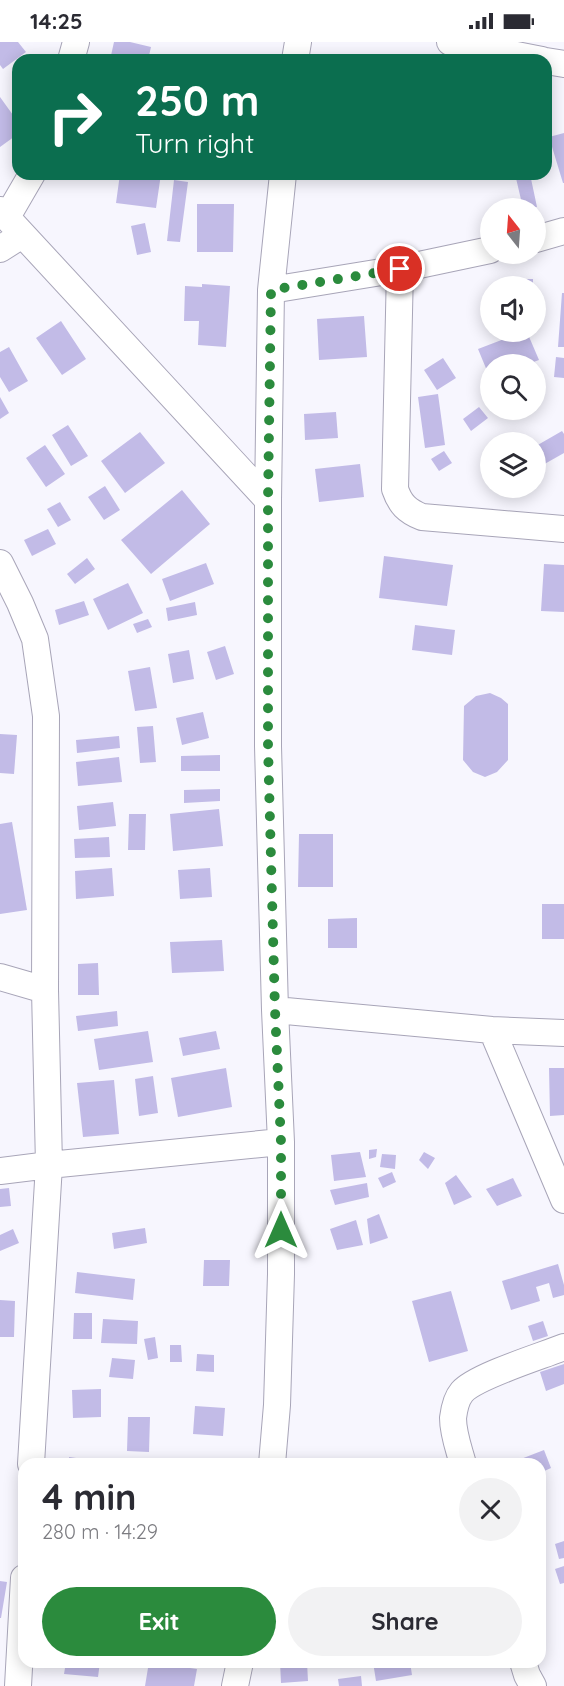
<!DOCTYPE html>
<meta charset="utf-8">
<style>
:root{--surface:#fff;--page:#f2f2f3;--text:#2b2b33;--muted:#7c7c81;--accent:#2b8b3d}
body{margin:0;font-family:Quicksand,sans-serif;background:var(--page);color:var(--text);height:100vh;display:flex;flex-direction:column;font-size:22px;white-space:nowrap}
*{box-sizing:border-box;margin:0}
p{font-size:20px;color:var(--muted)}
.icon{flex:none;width:33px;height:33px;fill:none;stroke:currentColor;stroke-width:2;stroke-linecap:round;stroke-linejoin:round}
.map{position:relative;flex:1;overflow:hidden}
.drawer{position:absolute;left:18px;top:1416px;width:528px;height:210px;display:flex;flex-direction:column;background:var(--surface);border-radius:18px;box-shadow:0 3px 15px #0003}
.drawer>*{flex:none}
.guide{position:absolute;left:12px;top:12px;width:540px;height:126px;border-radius:18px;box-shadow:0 3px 15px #0003;background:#0b6e4f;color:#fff;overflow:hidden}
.needle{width:39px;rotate:343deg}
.fabs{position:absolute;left:480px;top:156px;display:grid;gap:12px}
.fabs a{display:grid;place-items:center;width:66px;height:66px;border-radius:50%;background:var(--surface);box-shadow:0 3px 15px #0003;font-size:30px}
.pin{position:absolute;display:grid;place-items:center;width:51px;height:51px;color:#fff;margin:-26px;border:3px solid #fff;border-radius:50%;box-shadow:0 2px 6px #0007}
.me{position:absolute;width:66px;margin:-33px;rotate:0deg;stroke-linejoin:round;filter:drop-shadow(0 0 4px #0008)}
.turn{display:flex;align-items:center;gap:21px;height:126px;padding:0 24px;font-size:27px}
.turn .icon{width:78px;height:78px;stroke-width:2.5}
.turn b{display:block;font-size:42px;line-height:51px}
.round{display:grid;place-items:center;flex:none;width:63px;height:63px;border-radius:32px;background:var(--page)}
.headline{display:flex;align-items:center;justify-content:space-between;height:102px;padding:0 24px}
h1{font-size:36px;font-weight:700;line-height:45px}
.button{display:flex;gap:12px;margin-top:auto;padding:12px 24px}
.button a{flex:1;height:69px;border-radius:36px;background:var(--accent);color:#fff;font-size:24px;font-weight:700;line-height:69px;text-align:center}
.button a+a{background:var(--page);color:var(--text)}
.status{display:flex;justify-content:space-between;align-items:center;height:42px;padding:0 30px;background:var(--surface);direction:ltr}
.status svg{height:16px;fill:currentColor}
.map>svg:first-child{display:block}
.building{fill:#c2bbe7}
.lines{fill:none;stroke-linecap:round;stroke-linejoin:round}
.street-casing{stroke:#a8a5b8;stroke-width:28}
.street{stroke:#fff;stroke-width:26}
.route{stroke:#2b8b3d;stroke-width:10;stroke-dasharray:0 18}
</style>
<div class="status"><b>14:25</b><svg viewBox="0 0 49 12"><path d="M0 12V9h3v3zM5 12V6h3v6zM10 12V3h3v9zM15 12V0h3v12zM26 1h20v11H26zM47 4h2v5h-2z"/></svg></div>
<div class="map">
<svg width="564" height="1644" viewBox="0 0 564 1644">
<rect width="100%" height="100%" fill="#f7f6fe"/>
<path class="building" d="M0,0H18L26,10L3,27L0,23Z
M114,0H130L151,5L148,18H110Z
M0,55L18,80V92L0,105Z
M564,91V141H563L549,95Z
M120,132H161L156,166L116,161Z
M515,132H530L537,165L523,166Z
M174,138L188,140L180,200L167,199Z
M197,162H234L233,210H197Z
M145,181L151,210L137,213L131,184Z
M515,237H533V244H516Z
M202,242L230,244L226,305L198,303L199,279H184L185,244L202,245Z
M562,251H564V305H558Z
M364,274L367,315L319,318L317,277Z
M61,279L86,317L62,333L36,296Z
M522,290H527L539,318L528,322H490V336L478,307Z
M9,305L28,339L9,350L0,335V310Z
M556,315L564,316V336L554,335Z
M443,316L456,336L437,348L424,328Z
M438,352L445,403L425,406L418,355Z
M0,355L9,371L0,377Z
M479,365L488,376L471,389L463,377Z
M336,370L338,396L305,398L304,372Z
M68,383L88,414L71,424L52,393Z
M562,389L564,392V411L541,424L536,414V404Z
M140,390L165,421L125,451L101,419Z
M45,403L65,432L46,445L26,416Z
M444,409L452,421L439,429L431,417Z
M360,422L364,455L319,460L315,427Z
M105,444L120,468L104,478L88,455Z
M182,448L210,482L151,532L121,498Z
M60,460L71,478L58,485L47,467Z
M48,487L56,502L32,514L24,498Z
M384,514L453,523L447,564L379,556Z
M87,516L95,527L75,542L67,532Z
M206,521L214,542L170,559L162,537Z
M544,522L564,523V570L541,569Z
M128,541L143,571L108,588L93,557Z
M84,559L89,573L59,583L55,568Z
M195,560L197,573L168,579L166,566Z
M148,577L152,585L137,591L133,582Z
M415,583L455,588L452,613L412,608Z
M225,604L234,632L216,638L207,610Z
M189,608L194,637L173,641L168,612Z
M150,625L157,666L135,669L128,629Z
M490,651L501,656L508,662V718L497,730L485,735L473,730L463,718L464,664L476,654Z
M203,670L209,696L182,703L176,676Z
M153,684L156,720L140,721L137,685Z
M0,692L17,693L14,732L0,731Z
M119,694L120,706L77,711L76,698Z
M220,713V729H181V714Z
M119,715L122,740L78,744L76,720Z
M220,747V759L184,761V748Z
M113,760L116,784L79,788L77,764Z
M219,767L223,804L173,809L170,772Z
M129,772H146L145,808H128Z
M12,780L27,868L0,872V782Z
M299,792H333V845H298Z
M109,795L110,815L75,816L74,797Z
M112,826L114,854L76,857L75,829Z
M210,826L212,855L180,857L178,828Z
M542,862H564V897H542Z
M357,876V906H328V877Z
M222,898L224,929L172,931L170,900Z
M98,921L99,953H78V922Z
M117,969L118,984L78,989L76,974Z
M148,989L153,1020L99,1028L94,997Z
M216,989L220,1007L183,1014L179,996Z
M226,1026L232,1065L178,1075L171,1036Z
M549,1026H564V1073L550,1074Z
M153,1034L158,1071L139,1074L135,1037Z
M114,1038L119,1092L83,1095L77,1041Z
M377,1107L376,1115L369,1117V1108Z
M360,1110L366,1135L334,1139L331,1113Z
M424,1110L435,1116L428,1127L419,1118Z
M382,1112L396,1113L395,1127L380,1125Z
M392,1130L396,1140L383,1146L378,1136Z
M456,1133L472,1155L454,1163L445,1141Z
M513,1136L522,1154L497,1164L486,1147Z
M367,1141L369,1155L335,1163L330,1148Z
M9,1146L11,1164L0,1165V1147Z
M379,1172L388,1196L370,1202L367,1177Z
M356,1178L363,1203L337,1208L330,1187Z
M145,1186L147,1201L114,1207L112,1191Z
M13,1187L19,1201L0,1209V1193Z
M204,1218H230L229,1244H203Z
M558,1222L564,1243V1253L553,1256L549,1241L536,1245L540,1259L511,1268L502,1239Z
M77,1230L135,1237L133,1258L75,1251Z
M451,1249L468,1309L429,1320L412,1259Z
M0,1258L15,1259L14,1295H0Z
M74,1271H92V1297H73Z
M103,1277L138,1279L137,1302L101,1301Z
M543,1279L548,1294L533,1299L528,1284Z
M155,1295L158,1316L148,1318L144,1297Z
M170,1303H181L182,1320H170Z
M197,1312L214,1313V1330L196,1329Z
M112,1316L135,1318L133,1337L109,1335Z
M564,1322V1342L546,1349L540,1330Z
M101,1347V1375L73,1376L72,1348Z
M195,1364L225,1366L223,1394L193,1392Z
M128,1375H150L149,1410L127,1409Z
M544,1408L551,1426L540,1431V1422H508Z
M69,1415L112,1421V1422H69Z
M564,1499V1516L559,1517L555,1502Z
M564,1524V1541L560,1542L555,1527Z
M0,1539L7,1540L1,1576H0Z
M66,1620H100L98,1635L64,1632Z
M149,1620L197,1627L194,1644H145Z
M280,1620H307L308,1639L281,1641Z
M373,1620H410L412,1633L376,1639Z
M361,1634L362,1644H339L338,1637Z"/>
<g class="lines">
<g class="street-casing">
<path id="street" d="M450,0L542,18
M71,18L76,0
M295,18L298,0
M546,19L564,22
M0,168L268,458
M7,175L32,132
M536,197L564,189
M0,207L22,193
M400,227L395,447C400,462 407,469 422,475L564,487
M271,248L400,227L490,208
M0,521L20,561L35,597L46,674L45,948L49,1123L31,1422
M0,935L45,948
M275,968L492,988L564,991
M492,988L564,1158
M0,1129L49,1123L281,1100
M272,1422L277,1363L281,1232V1100L275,968L268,704V458L271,248L283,132
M463,1422C459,1407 453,1392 453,1376C454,1368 456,1357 462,1350C476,1334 542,1314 564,1305
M523,1620L527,1633L533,1644
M18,1644L24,1536
M235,1644L240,1620"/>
</g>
<use href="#street" class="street"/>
</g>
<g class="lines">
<path class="route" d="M281,1188V1100L275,968L268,704V458L271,248L400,227"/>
</g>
</svg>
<div class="fabs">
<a><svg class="needle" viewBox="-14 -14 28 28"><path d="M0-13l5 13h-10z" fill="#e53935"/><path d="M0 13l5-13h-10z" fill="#7c7c81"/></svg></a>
<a><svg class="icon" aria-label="sound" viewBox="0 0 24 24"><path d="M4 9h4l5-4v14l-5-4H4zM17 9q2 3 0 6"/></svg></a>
<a><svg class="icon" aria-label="search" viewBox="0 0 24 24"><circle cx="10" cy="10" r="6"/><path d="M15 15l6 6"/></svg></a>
<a><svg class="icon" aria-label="layers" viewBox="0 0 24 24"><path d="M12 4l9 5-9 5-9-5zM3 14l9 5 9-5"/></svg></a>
</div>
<div class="pin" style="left:400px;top:227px;background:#d93025"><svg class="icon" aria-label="arrive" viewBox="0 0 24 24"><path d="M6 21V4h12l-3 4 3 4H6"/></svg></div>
<svg class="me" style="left:281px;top:1188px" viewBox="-20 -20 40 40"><path d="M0-17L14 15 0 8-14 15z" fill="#2b8b3d" stroke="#fff" stroke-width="4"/></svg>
<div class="guide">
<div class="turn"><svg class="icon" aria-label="right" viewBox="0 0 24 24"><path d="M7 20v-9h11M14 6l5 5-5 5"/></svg><div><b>250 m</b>Turn right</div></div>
</div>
<section class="drawer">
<div class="headline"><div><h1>4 min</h1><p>280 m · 14:29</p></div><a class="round"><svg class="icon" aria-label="close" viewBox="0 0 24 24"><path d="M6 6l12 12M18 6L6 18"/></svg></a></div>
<div class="button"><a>Exit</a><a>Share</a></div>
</section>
</div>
